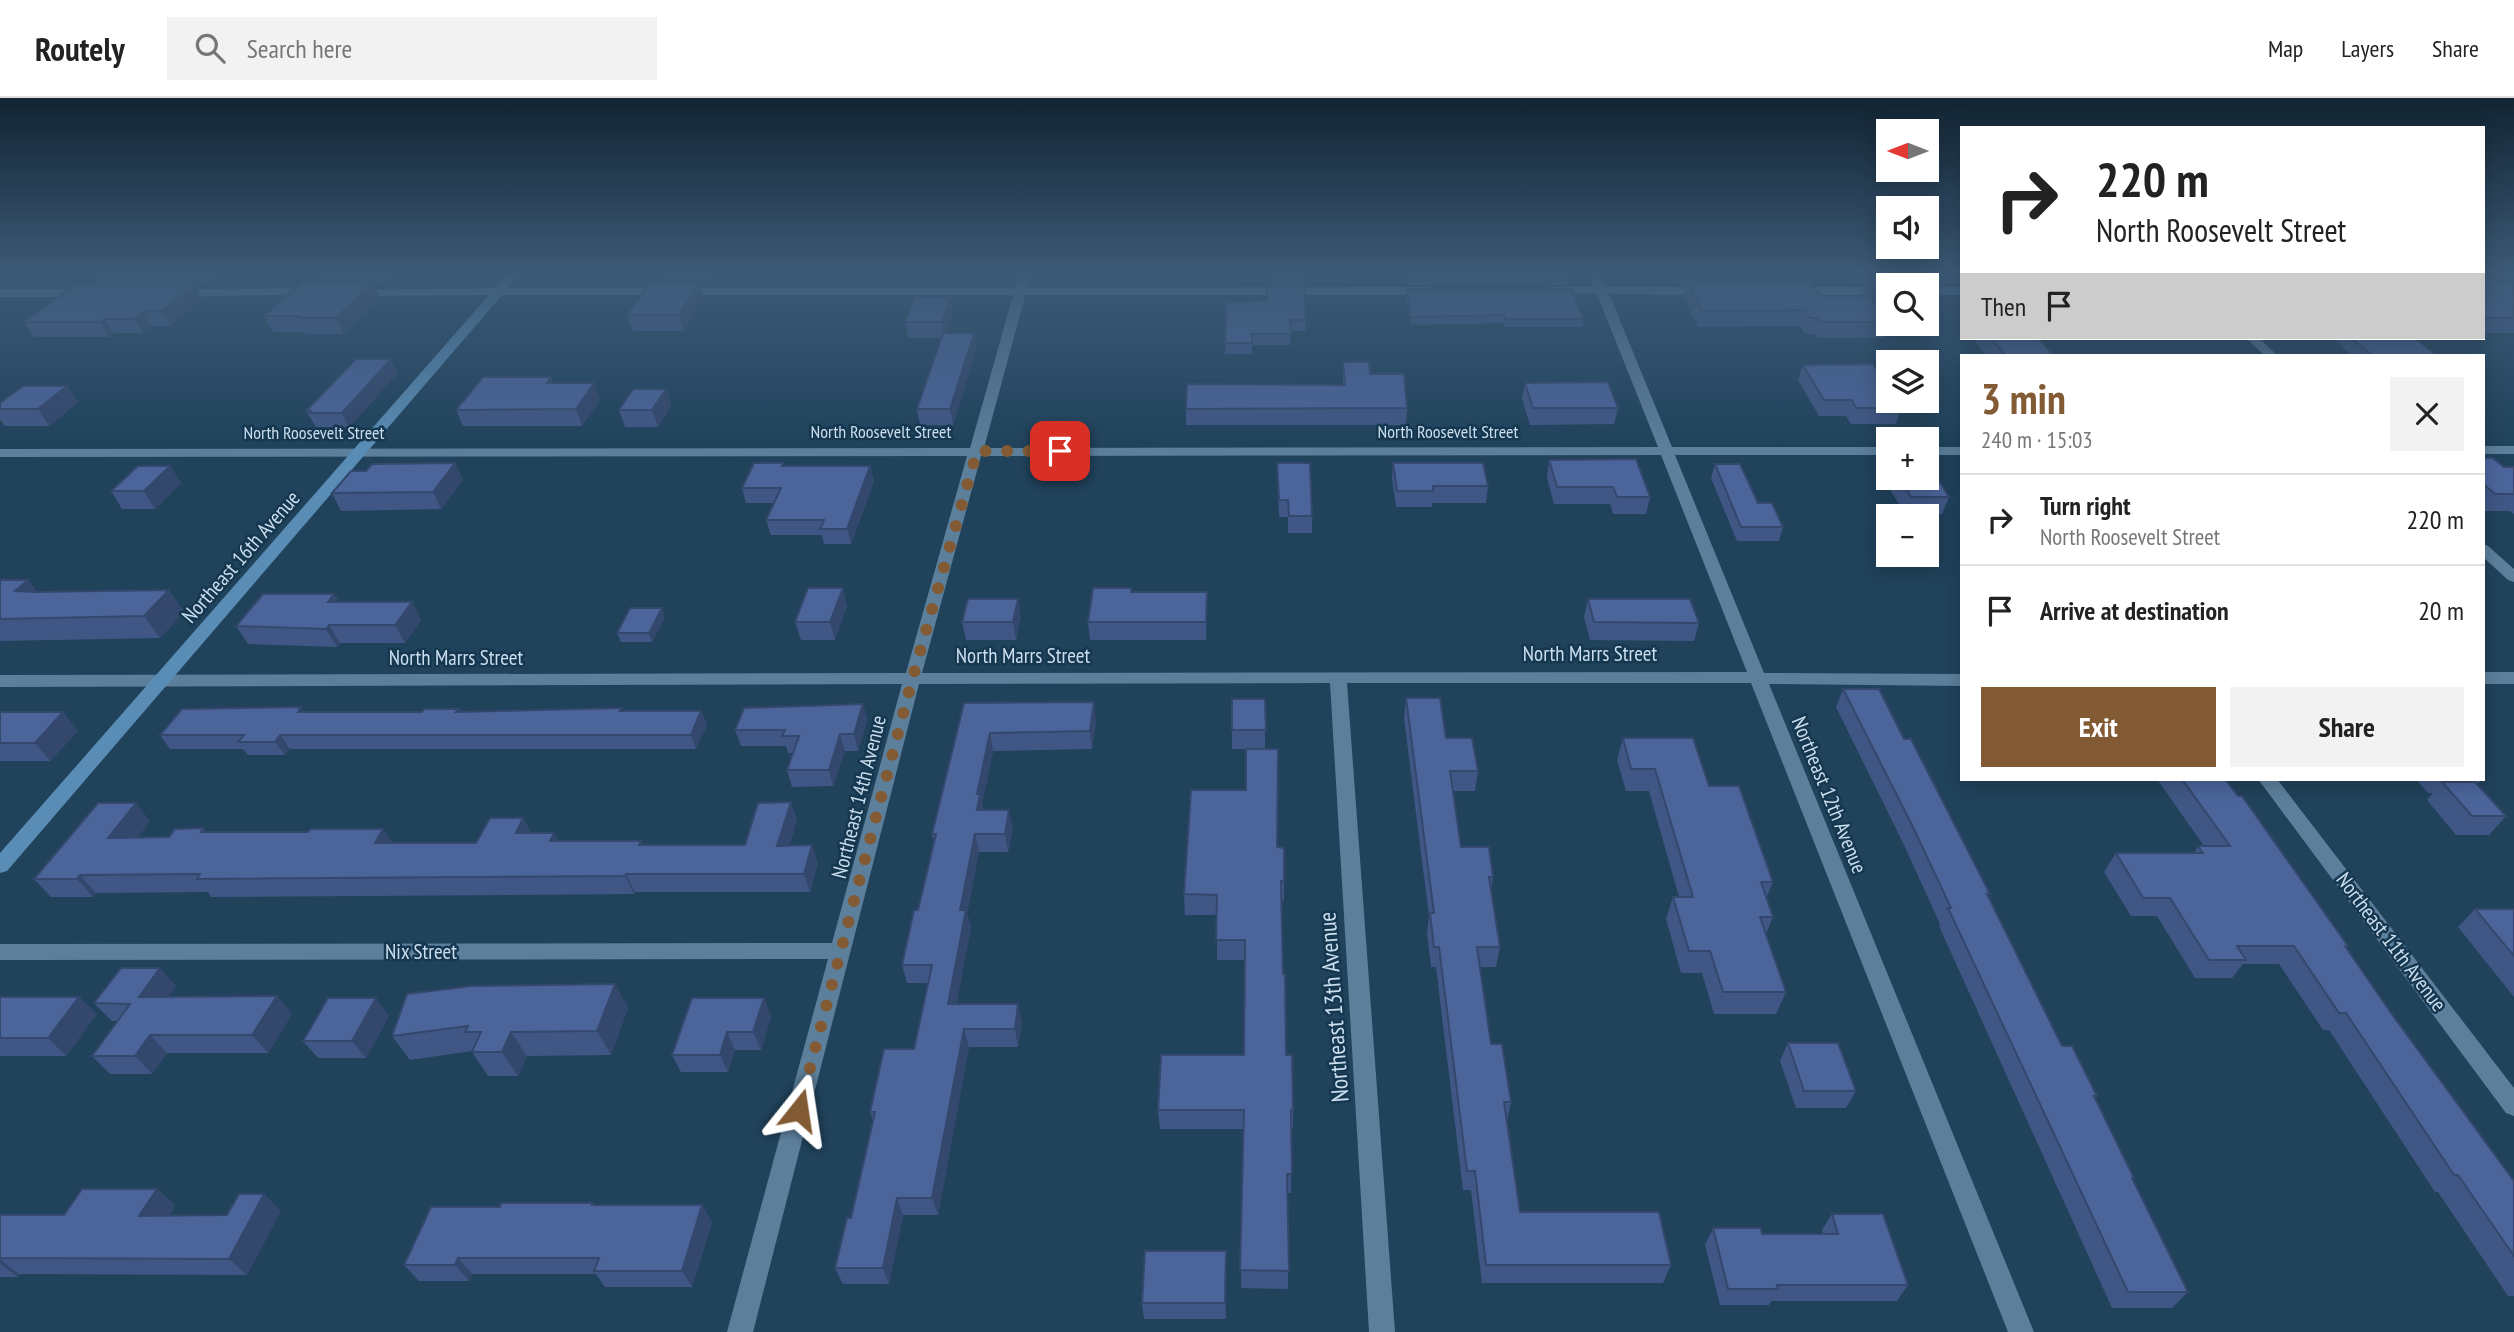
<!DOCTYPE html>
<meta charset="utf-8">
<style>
:root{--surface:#fff;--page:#f2f2f2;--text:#222;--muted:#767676;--line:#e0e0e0;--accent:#825b34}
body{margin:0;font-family:"PT Sans Narrow",sans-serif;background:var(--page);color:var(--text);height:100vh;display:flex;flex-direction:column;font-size:26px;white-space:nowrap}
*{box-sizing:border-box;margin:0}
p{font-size:23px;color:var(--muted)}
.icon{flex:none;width:38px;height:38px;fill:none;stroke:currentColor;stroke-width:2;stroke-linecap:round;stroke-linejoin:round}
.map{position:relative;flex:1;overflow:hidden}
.drawer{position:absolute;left:1960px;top:256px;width:525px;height:427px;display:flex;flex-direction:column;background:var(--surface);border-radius:0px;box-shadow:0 4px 18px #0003}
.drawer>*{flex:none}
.top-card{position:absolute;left:1960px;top:28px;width:525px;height:214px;border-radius:0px;box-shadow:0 4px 18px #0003;background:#fff;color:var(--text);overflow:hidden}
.needle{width:46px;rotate:270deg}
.fabs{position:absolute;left:1876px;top:21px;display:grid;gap:14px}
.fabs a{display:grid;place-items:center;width:63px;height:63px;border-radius:0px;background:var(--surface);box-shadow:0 4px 18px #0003;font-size:35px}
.pin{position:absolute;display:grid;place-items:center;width:60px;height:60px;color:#fff;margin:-30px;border-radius:14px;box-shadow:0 4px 10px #0006}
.me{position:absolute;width:77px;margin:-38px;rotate:15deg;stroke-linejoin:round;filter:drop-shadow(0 0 5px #0008)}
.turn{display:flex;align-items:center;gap:24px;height:147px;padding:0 21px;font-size:32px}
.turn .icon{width:91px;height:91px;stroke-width:2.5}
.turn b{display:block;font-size:49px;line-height:60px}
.then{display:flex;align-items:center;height:66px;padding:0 21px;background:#0003;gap:14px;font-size:26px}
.round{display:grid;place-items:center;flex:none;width:74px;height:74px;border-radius:0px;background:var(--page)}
.headline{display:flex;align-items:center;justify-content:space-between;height:119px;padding:0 21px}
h1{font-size:42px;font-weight:600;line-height:52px;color:var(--accent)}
.action{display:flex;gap:14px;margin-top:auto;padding:14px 21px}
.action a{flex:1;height:80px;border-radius:0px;background:var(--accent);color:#fff;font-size:28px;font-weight:600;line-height:80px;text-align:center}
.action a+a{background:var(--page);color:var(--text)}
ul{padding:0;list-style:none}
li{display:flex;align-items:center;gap:21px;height:91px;padding:0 21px;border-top:2px solid var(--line)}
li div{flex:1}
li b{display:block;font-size:26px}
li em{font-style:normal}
header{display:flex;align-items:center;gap:42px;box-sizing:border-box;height:98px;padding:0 35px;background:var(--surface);border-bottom:2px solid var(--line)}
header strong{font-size:33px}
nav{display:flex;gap:38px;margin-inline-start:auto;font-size:24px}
.search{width:490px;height:63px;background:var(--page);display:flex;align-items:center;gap:18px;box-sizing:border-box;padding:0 24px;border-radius:0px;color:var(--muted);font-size:26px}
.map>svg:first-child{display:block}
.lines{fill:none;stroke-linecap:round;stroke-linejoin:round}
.street{fill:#5c7f9c;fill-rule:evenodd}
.secondary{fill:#5a8db5;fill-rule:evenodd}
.wall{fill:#405785}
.shaded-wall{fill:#34476c}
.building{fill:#4b659b;stroke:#34476c;stroke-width:2}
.route{stroke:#825b34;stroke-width:12;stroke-dasharray:0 21.6}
.labels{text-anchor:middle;stroke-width:5;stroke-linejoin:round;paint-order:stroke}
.far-street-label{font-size:18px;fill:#cbdeee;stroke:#153750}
.street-label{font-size:21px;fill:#cbdeee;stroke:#153750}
.near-street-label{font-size:24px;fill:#cbdeee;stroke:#153750}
</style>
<header>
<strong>Routely</strong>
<div class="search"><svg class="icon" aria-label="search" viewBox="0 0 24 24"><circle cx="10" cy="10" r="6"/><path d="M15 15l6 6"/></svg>Search here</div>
<nav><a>Map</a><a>Layers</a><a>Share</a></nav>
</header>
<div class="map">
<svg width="2514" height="1234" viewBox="0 0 2514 1234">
<rect width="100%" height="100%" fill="#20425b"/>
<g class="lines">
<path class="street" d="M1019,176H1031L984,350L1658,349L1589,176H1601L1672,349H1888V357H1675L1764,575L1962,576V588L1769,586L2034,1234H2008L1751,585H1347L1395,1234H1369L1330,585L919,586L753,1234H727L828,861L0,862V846L832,845L902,586L0,589V577L906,575L967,358L0,359V351L970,350ZM1661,357L1747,574L922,575L981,358Z
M2246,240H2259L2277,257H2264Z
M2483,348H2514V356H2483Z
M1927,349H1962V357H1927Z
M2483,446L2488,448L2514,471V484L2508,482L2483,459Z
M2483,574H2514V586H2483Z
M2258,681H2277L2514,990V1018L2506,1015Z"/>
<path class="secondary" d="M507,176H519L508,190L1430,189L1436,193L1430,197H502L7,773L0,775V755L489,197L355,198L349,194L351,192L495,190Z
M1549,189H1706L1712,193L1706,197L1545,195L1543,193Z
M1888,189V197H1794L1788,193L1794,189Z
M1927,189H1962V197H1927Z
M313,190L319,194L317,196L177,199L171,195L177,191Z
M0,191H86L92,195L86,199H0Z"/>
</g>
<path class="wall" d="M94,176H232L217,188H195L202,201L170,228H152L143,235H114L109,239H34L24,224L100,187Z
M316,176H404L392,188H374L380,201L344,236H306L305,234H273L264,218L321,185Z
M660,176H719L711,188H700L704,200L684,233H633L627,217L662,185Z
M1266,176H1303V187H1267Z
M1402,176H1568L1567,187H1404Z
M1672,176H1799L1800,179L1799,183L1820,198H1863L1866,186H1854L1847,176H1888L1890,179L1888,183L1905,187H1888V226H1919L1918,228H1888L1884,240H1817L1815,236H1805L1800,228L1698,229L1683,199L1686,187H1677Z
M2483,176H2514V235H2483Z
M1407,191L1583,221L1582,229H1504L1503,225L1411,227L1406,199Z
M950,199L953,215L946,235H974L976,252L953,327H920L917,311L942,240H908L905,224Z
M1226,204L1306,222L1305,233H1291L1290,247H1252V256H1225Z
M1977,240H2038L2053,257H1986L1975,243Z
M2332,240H2414L2436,257H2352Z
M1343,264L1370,276L1407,310L1406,327H1186V311L1343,287Z
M1803,267L1901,310L1896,326H1851L1846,318H1819L1798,282Z
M398,275L349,329H316L306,313Z
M554,285L600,302L582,328H463L456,312Z
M1525,285L1618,310L1614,326L1530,327L1522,301Z
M67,288L78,304L49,328H5L0,321V305Z
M666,291L671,307L658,329H625L619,312Z
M2483,360L2504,369H2514V416L2510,413H2483Z
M1549,362L1650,399L1646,416H1613L1610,406H1554L1547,380Z
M455,365L463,382L441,411L341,413L332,395L366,373Z
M1277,365L1312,418V435H1288V419H1279Z
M1393,365L1488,388L1486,405H1432V409H1396L1392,381Z
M1715,366L1783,429L1779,443H1737L1711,380Z
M1888,367V380H1927L1949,399L1942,416H1905L1883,380Z
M170,368L181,385L155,411H122L111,393Z
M784,368H870L874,383L851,446H824L822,437H771L766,422L774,405H746L742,390Z
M0,482H28L37,494L169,492L184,514L160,540L0,543Z
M1132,494L1207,512L1206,542H1090L1088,524Z
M334,496L339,504H412L421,522L405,545H340L337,549L248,546L236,528Z
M1588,501L1699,525L1694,543L1590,542L1584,519Z
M847,508L835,542H801L795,524Z
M1021,518L1016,542H966L962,524Z
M665,519L652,544H621L617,535Z
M1843,591L1904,641L1990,796L1988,798L2062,948L2097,998L2095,1000L2134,1080L2133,1082L2188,1194L2172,1210H2112L1939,828L1940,826L1904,747L1836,609Z
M1406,600L1478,673L1475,693H1453L1461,749L1493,779L1491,792L1500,849L1496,869H1480L1491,946L1511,1004L1507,1023L1520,1114L1671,1167L1663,1185H1482L1471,1092H1463L1436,869H1431L1427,835L1429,818L1404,620Z
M1265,601V651H1232V632Z
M964,605L1096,623L1092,651L993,653L982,706L984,712L1013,730L1008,754H979L967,815L971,830L956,906L1022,924L1018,949H969L938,1117H903L889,1186H843L835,1170L851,1120L873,1023L870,1014L914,951L928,885H907L902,867L918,812L934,744L932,736Z
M863,606L867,623L858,653H845L833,688L792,689L787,672L793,655H788L786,648H741L735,632Z
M459,611L460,614L701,613L707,627L696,651H290L285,657H248L243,651H170L160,637L304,614H422Z
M0,614H63L78,633L50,663H0Z
M1623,640L1709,688L1773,784L1766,800L1773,819L1766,836L1786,894L1776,916H1714L1702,875H1681L1666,821L1673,799H1679L1649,693H1626L1617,662Z
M2157,681H2225L2348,848L2346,850L2391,915L2514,1083V1198H2508L2438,1094H2435L2329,932H2323L2279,866H2243L2232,880H2195L2157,818H2131L2104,774L2116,755H2194L2198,748H2204Z
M2416,681H2482L2477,686L2506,718L2489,737H2456L2427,702L2433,695H2428Z
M1246,692L1277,749L1284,750V803H1281L1283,876L1286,957L1293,1012V1031H1291V1095H1288V1191L1241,1190L1243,1031H1160L1158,1012L1244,957L1245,862H1217V817H1185L1184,796Z
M791,704L797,722L789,748L818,765L810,794H635L634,796L211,799L208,794L96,795L93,799H51L34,781L150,723L138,739H169L203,730L206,734H308L383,731L392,745H476L523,720L531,735H554L559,743H641L642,747H745Z
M2475,811H2514V899L2458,829Z
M615,886L628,910L611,957L527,958L518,978H488L472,954V953L410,962L392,938Z
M176,888L168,899L292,916L268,955H167L152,976H110L92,958L117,923H112L94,905Z
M0,899H79L97,916L66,958H0Z
M389,918L366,960H318L303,943Z
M771,918L761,952H735L728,974H681L672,957Z
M1788,945L1856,993L1846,1010H1796L1780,963Z
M157,1091L175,1107L169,1118L227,1117L281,1113L247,1177L19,1176L18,1179H0V1117H64Z
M595,1107H702L712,1124L692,1189H605L596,1176H472L469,1183H419L404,1167L500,1109Z
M1832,1116L1908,1187L1897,1203H1771L1769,1207H1720L1705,1147L1713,1130L1762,1136H1823L1822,1132Z
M1226,1153V1221H1144L1142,1205Z"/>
<path class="shaded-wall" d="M211,176H232L217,188Z
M387,176H404L392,188Z
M708,176H719L711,188Z
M372,185L380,201L344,236L336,220Z
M699,185L704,200L684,233L679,217Z
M194,187L202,201L170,228L161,213Z
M950,199L953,215L944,240L942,224Z
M144,213L152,228L143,235L135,221Z
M105,221L114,235L109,239L100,224Z
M974,235L976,252L953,327L950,311Z
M391,261L398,275L349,329L342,315Z
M551,279L558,295L547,285Z
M594,285L600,302L582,328L576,311Z
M67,288L78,304L49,328L38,311Z
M666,291L671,307L658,329L652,312Z
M455,365L463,382L441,411L433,394Z
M170,368L181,385L155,411L144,393Z
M870,368L874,383L851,446L847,431Z
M28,482L44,503L15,493Z
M843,490L847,508L835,542L830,524Z
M169,492L184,514L160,540L144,518Z
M334,496L345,514L328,504Z
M1018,501L1021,518L1016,542L1013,524Z
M412,504L421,522L405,545L395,527Z
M662,510L665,519L652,544L649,535Z
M329,527L340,545L337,549L326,531Z
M1094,604L1096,623L1092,651L1090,633Z
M863,606L867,623L858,653L854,636Z
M701,613L707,627L696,651L691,637Z
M63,614L78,633L50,663L35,645Z
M990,635L993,653L982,706L984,714L977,712V696Z
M840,636L845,653L833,688L829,672Z
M280,637L290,651L285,657L275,644Z
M791,704L797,722L784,766L777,748Z
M136,705L150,723L123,758L108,740Z
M1009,712L1013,730L1008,754L1005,736Z
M523,720L533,738L516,735Z
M383,731L395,749L375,745Z
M554,735L564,753L550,743Z
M975,736L979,754L967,815L971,830L953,924L948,906L960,812Z
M812,747L818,765L810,794L804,776Z
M626,776L635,794L634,796L625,778Z
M80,777L96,795L93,799L77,781Z
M160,870L176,888L156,917L139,899Z
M615,886L628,910L611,957L597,933Z
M277,898L292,916L268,955L252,937Z
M79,899L97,916L66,958L48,940Z
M376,900L389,918L366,960L352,943Z
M764,900L771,918L761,952L753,934Z
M1018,906L1022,924L1018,949L1015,931Z
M964,931L969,949L938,1117L932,1100Z
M511,934L527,958L518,978L502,954Z
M727,934L735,952L728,974L720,957Z
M150,937L167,955L152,976L135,958Z
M157,1091L175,1107L158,1135L139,1118Z
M264,1096L281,1113L247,1177L229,1161Z
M897,1100L903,1117L889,1186L883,1170Z
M702,1107L712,1124L692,1189L682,1173Z
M1226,1153V1221L1225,1205Z
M458,1160L472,1176L469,1183L455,1167Z
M0,1161L19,1176L18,1179L0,1166Z"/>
<path class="building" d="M1678,176H1799L1800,179H1679Z
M1855,176H1888L1890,179H1856Z
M1895,176H1897L1905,187H1888V212L1867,183H1893Z
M2483,176H2490L2492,184L2514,183V220H2483Z
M1687,183H1810L1820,198H1871L1888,224H1822L1819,220H1810L1805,212L1702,213Z
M301,185H372L336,220H298L300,218H264Z
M650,185H699L679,217H627Z
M75,187H194L161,213H144L135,221H105L100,224H24Z
M1267,188H1304L1306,222H1290L1291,236H1252V245H1225L1226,204L1267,203Z
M1407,191H1572L1583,221H1505L1504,217L1411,219Z
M914,199H950L942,224H905Z
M943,235H974L950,311H917Z
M1991,240H2038L2053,257H2005Z
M2351,240H2414L2436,257H2372Z
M356,261H391L342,315H309L311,313H306Z
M1343,264H1369L1370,276H1404L1407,310L1186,311L1187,286L1345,287Z
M1873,266L1888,290V303H1897L1901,310H1856L1852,302H1824L1803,267Z
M483,279H551L547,285H594L576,311L456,312Z
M1608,284L1618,310H1533L1525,285Z
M23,288H67L38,311H0V305Z
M633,291H666L652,312H619Z
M2483,360H2493L2504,369H2514V396H2495L2483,386Z
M1636,361L1650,399H1617L1613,389H1557L1549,362Z
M1927,363L1949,399H1911L1900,380H1927Z
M455,365L433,394L332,395L351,373H366L372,366Z
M754,365H783L782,368H870L847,431H820L824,422H766L781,390H742Z
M1277,365H1310L1312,418H1289L1288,402H1279Z
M1393,365H1483L1488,388H1433V393H1397Z
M1715,366H1740L1758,405H1772L1783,429H1741Z
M138,368H170L144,393H111Z
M0,482H28L15,493L34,494L169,492L144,518L0,521Z
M808,490H843L830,524H795Z
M1093,490H1131V494H1207L1206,524H1088Z
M263,496H334L328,504H412L395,527H329L326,531L236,528Z
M968,501H1018L1013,524H962Z
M1588,501H1690L1699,525L1594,524Z
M630,510H662L649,535H617Z
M1843,591H1879L1904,641H1911L1990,796H1987L2062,948H2072L2097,998H2094L2134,1080H2132L2188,1194H2128L1948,810H1951L1913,729Z
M1406,600H1440L1446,640H1472L1478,673H1450L1461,749H1489L1493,779H1489L1500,849H1477L1491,946H1502L1511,1004H1504L1520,1114H1659L1671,1167H1486L1475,1073H1467L1439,849H1434L1430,815H1434Z
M1232,601H1265L1266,632H1232Z
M1094,604L1090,633L990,635L977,696H980L977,712H1009L1005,736H975L960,812H966L948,906H1018L1015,931H964L932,1100H897L883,1170H835L847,1120H851L875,1014H870L884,951H914L932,867H902L914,812H918L936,736H932L964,605Z
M863,606L854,636H840L829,672H787L799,638H782L785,632H735L744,610Z
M301,609L298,614H422L424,611H459L456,614L622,610L620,613H701L691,637H280L275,644H238L244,637H160L182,611Z
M0,614H63L35,645H0Z
M1623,640H1693L1709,688H1739L1773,784H1761L1773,819H1760L1786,894H1723L1710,853H1689L1673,799H1693L1655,671H1631Z
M1246,651H1278L1277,749L1284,750V783H1281L1283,876H1285L1286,957H1292L1293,1012H1291L1292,1076H1287L1289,1173L1240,1172L1244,1012H1158L1161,957H1244L1245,842H1216L1217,797L1184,796L1191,692H1246Z
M2182,681H2225L2238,698H2242L2348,848H2345L2391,915L2514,1083V1158L2458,1077H2454L2346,915H2339L2294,848H2237L2246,862H2209L2170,800H2143L2116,755H2203L2198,748H2230Z
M2442,684H2475L2506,718H2472Z
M791,704L777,748L812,747L804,776H626L625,778L197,781L200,776L80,777L77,781H34L98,705H136L108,740L169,739L175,731L203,730L201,734H308L311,731H383L375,745H476L490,720H523L516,735H554L550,743H641L639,747H745L758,705Z
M2475,811H2514V858Z
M121,870H160L139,899L277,898L252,937H150L135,958H92L130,906L94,905Z
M615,886L597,933L511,934L502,954H472L481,934H465L468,928L392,938L407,896L472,888Z
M0,899H79L48,940H0Z
M328,900H376L352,943H303Z
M692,900H764L753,934H727L720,957H672Z
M1788,945H1838L1856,993H1804Z
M82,1091H157L139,1118L227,1117L239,1096H264L229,1161L0,1160V1117H64Z
M501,1105H593L592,1107H702L682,1173H594L599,1160H458L455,1167H404L431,1109H500Z
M1832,1116H1883L1908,1187H1777L1778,1191H1728L1713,1130H1761L1762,1136H1838Z
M1145,1153H1226L1225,1205H1142Z"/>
<linearGradient id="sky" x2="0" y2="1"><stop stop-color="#122432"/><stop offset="0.5" stop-color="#3c5a77"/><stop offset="1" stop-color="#3c5a77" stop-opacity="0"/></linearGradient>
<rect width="2514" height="349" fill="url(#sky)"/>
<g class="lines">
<path class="route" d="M799,1012L912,582L977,353H1060"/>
</g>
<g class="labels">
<g class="far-street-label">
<text x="881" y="340">North Roosevelt Street</text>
<text x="1448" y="340">North Roosevelt Street</text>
<text x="314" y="341">North Roosevelt Street</text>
</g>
<g class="street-label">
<text transform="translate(241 459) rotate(-49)" y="7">Northeast 16th Avenue</text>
<text x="1590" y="563">North Marrs Street</text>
<text x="1023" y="565">North Marrs Street</text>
<text x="456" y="567">North Marrs Street</text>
<text transform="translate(1829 697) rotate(68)" y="7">Northeast 12th Avenue</text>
<text transform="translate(859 699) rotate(-76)" y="7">Northeast 14th Avenue</text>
<text transform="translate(2391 844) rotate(53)" y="7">Northeast 11th Avenue</text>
<text x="421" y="861">Nix Street</text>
</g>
<g class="near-street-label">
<text transform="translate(1334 909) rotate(-94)" y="8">Northeast 13th Avenue</text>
</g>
</g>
</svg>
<div class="fabs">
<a><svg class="needle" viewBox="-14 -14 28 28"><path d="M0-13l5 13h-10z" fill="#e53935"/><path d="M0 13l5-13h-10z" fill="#767676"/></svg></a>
<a><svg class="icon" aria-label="sound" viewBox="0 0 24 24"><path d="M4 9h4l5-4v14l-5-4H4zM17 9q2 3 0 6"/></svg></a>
<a><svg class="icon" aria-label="search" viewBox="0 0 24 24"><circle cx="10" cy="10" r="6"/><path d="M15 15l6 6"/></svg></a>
<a><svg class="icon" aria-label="layers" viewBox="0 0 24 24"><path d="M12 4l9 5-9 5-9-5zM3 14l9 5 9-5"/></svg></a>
<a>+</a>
<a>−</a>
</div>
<div class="pin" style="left:1060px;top:353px;background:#d93025"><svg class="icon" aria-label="arrive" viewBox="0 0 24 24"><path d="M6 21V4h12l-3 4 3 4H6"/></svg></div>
<svg class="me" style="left:799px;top:1012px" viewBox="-20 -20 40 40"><path d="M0-17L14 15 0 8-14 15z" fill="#825b34" stroke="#fff" stroke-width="4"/></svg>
<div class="top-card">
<div class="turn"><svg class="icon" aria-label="right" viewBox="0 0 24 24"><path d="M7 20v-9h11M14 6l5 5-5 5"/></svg><div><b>220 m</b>North Roosevelt Street</div></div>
<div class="then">Then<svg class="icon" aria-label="arrive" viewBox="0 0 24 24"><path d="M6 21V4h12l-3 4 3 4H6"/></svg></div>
</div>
<section class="drawer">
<div class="headline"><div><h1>3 min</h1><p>240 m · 15:03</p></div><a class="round"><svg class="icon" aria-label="close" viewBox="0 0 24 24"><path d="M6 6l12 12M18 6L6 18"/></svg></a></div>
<ul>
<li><svg class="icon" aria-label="right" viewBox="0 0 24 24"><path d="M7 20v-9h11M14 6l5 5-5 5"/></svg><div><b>Turn right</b><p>North Roosevelt Street</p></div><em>220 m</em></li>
<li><svg class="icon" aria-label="arrive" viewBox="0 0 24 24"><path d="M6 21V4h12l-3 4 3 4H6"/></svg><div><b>Arrive at destination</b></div><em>20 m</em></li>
</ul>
<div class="action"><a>Exit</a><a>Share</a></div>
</section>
</div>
